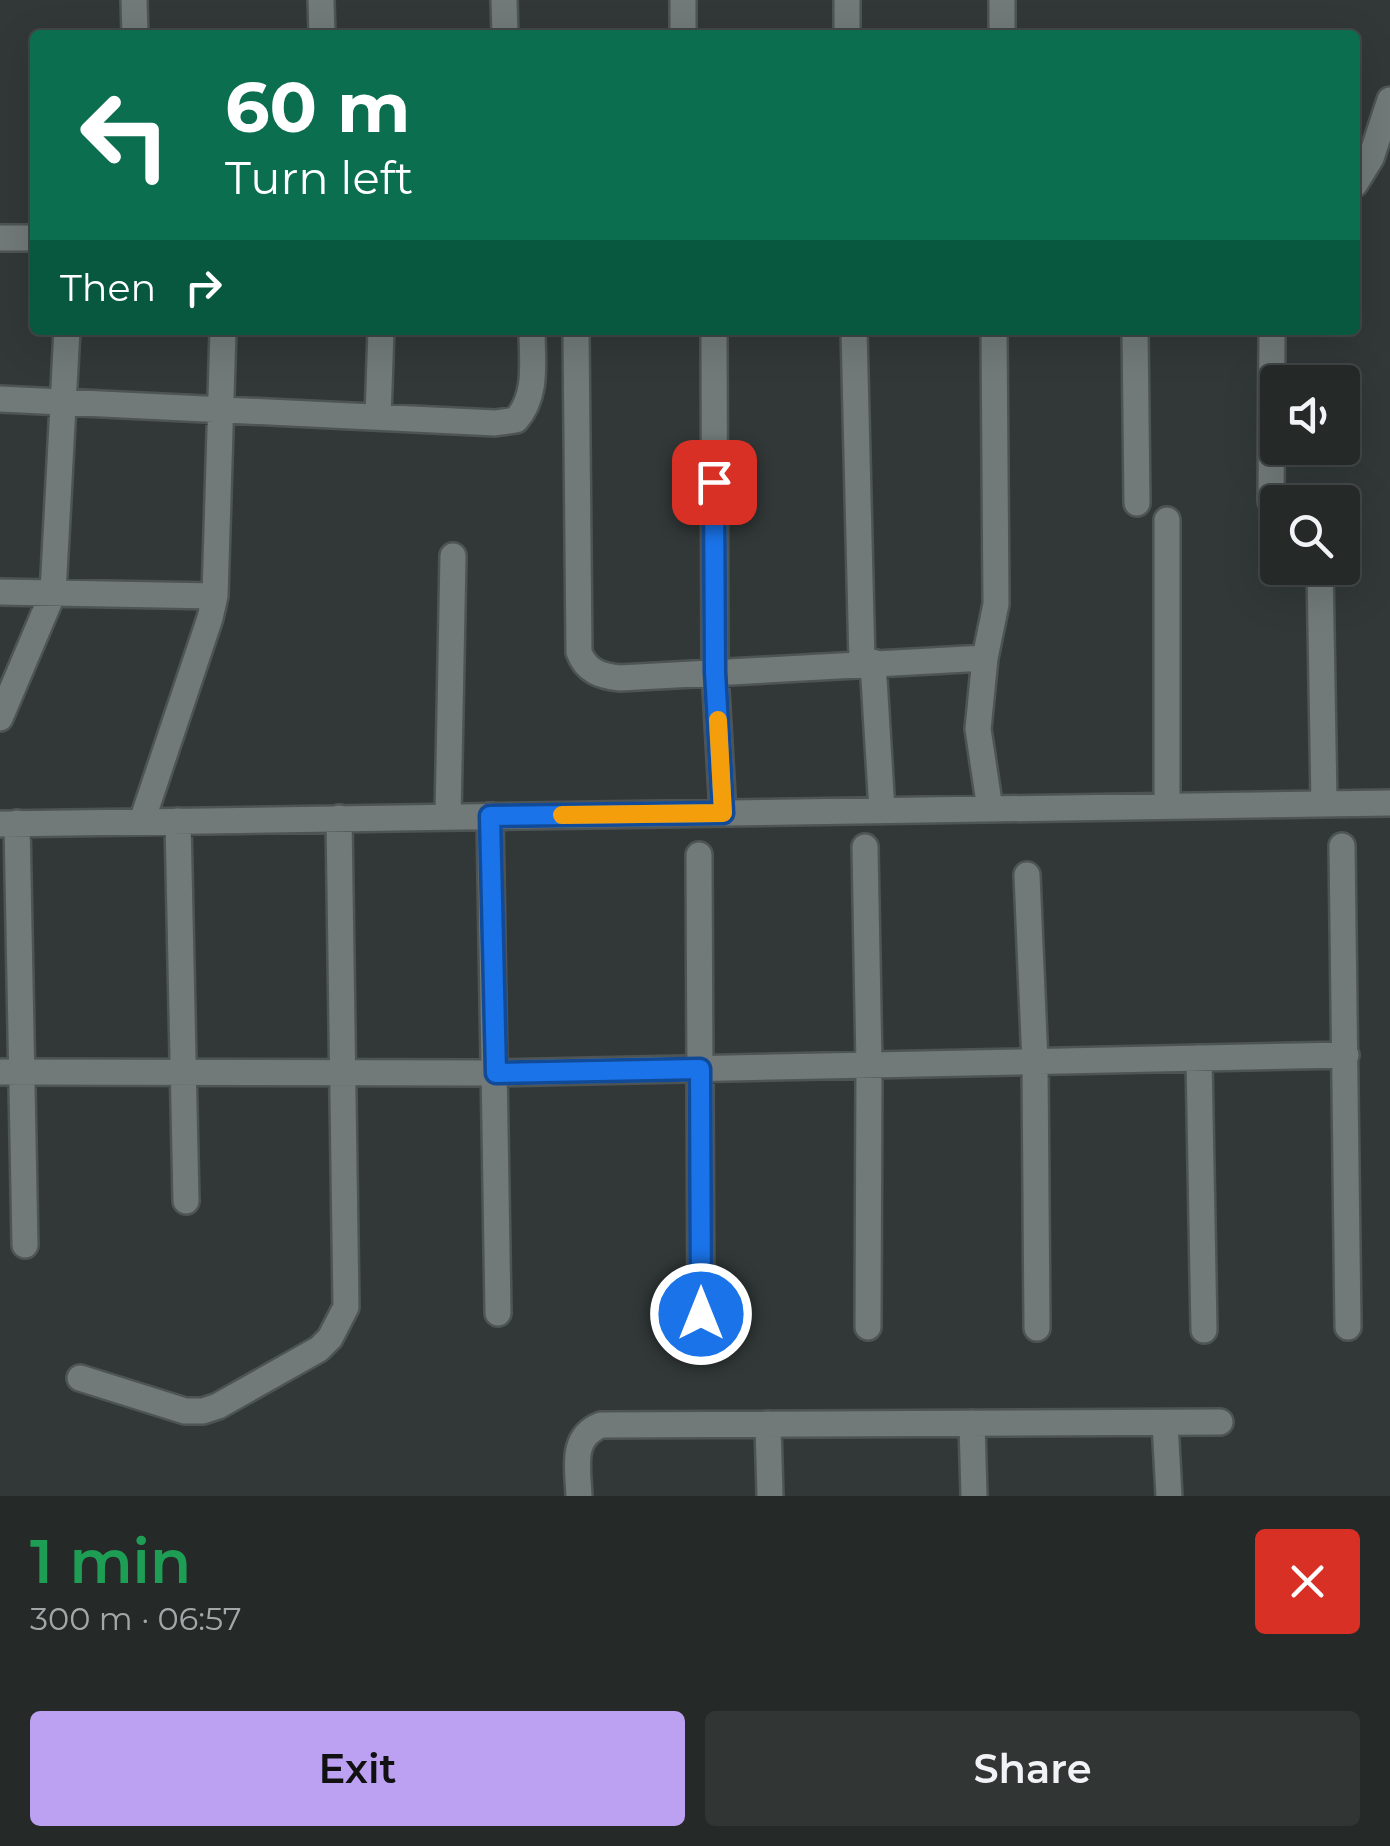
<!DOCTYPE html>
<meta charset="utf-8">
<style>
:root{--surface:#252a29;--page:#313635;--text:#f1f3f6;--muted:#a3a7a8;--line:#424646;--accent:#bca0f2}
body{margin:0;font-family:Montserrat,sans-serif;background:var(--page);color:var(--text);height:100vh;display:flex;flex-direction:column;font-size:38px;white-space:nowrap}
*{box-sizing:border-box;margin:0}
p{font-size:32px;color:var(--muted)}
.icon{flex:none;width:55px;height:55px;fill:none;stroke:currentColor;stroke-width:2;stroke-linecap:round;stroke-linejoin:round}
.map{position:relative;height:1496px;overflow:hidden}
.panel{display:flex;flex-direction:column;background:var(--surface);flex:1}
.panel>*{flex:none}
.banner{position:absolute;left:30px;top:30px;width:1330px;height:305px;border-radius:10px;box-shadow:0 10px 40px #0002,0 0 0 2px var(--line);background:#0b6e4f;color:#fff;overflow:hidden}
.fabs{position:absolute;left:1260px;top:365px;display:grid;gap:20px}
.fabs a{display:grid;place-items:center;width:100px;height:100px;border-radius:10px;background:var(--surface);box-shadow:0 10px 40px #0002,0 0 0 2px var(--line);font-size:50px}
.pin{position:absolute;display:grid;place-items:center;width:85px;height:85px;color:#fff;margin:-42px;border-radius:20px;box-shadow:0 5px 15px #0006}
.me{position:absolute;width:110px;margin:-55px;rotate:0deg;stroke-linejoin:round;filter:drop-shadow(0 0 8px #0008)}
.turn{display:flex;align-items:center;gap:35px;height:210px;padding:0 30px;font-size:45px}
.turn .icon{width:130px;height:130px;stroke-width:2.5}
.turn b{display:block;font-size:70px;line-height:85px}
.then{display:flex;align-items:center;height:95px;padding:0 30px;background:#0003;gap:20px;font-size:38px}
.round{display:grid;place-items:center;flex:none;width:105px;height:105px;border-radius:10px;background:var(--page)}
.overview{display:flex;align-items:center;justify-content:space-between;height:170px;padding:0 30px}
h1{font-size:60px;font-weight:600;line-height:75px;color:#1e9e55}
.primary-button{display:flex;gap:20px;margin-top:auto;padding:20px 30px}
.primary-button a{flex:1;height:115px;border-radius:10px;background:var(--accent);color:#111;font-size:40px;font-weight:600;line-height:115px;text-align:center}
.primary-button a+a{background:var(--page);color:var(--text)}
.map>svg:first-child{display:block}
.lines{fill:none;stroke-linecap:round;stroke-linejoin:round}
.minor-casing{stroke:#4e5353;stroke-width:30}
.minor{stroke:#717979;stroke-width:25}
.route-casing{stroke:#114b97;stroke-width:25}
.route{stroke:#1a73e8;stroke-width:18}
.slow{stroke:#f59e0b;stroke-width:18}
</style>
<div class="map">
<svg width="1390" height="1496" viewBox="0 0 1390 1496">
<rect width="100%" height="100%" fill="#313837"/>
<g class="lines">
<g class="minor-casing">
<path id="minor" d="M134,0L135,35
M321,0L322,35
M504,0L505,35
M683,0V35
M1002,0V35
M847,35V0
M1355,184L1371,158L1390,100
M0,238H35
M576,330L579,652C586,671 600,676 620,678L985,658
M714,330L715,672L723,813
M854,330L862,663
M1135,330L1137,503
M0,399L495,423L516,420C538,395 532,362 532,330
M378,417L381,330
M1271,501L1272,330
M1167,520V805
M1320,568L1324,803
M0,592L215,596
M873,662L882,811
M0,718L53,593L67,330
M990,809L978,729L985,658L996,604L994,330
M490,816L498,1313
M448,817L453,556
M142,821L210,618L215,596L223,330
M178,821L186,1201
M17,823L25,1245
M0,824L1390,803
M1342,846L1348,1327
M865,847L869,1065L868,1327
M699,855L701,1314
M1027,875L1035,1063L1037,1328
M1199,1058L1204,1330
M0,1072L496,1073L1346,1055
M80,1378L185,1411H203L218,1406L319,1349L330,1338L346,1307L339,818
M972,1423L974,1496
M1165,1423L1169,1496
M768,1424L770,1496
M579,1496C578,1468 570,1437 601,1425L1220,1422"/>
</g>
<use href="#minor" class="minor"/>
</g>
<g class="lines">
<g class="route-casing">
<path id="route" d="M701,1314L700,1069L496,1073L490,816L723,813L715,672L714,482"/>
</g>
<use href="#route" class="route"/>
<path class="slow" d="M562,815L723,813L718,720"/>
</g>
</svg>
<div class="fabs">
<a><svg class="icon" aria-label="sound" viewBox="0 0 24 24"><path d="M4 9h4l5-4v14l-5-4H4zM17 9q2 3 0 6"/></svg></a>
<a><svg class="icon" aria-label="search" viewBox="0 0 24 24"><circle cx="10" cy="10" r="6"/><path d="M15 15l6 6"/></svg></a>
</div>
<div class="pin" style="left:714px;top:482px;background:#d93025"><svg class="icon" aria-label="arrive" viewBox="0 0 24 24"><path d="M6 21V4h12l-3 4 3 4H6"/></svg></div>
<svg class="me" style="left:701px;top:1314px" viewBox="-20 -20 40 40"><circle r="17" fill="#1a73e8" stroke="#fff" stroke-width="3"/><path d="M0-11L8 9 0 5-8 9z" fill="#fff"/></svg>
<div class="banner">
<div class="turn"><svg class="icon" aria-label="left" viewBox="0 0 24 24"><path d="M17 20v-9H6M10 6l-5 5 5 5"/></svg><div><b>60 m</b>Turn left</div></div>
<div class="then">Then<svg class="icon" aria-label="right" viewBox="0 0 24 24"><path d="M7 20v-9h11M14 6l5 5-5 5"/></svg></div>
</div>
</div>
<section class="panel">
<div class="overview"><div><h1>1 min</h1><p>300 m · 06:57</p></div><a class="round" style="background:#d93025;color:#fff"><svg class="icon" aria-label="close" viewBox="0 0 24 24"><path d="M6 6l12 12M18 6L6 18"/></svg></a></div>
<div class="primary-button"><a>Exit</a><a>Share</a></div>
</section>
